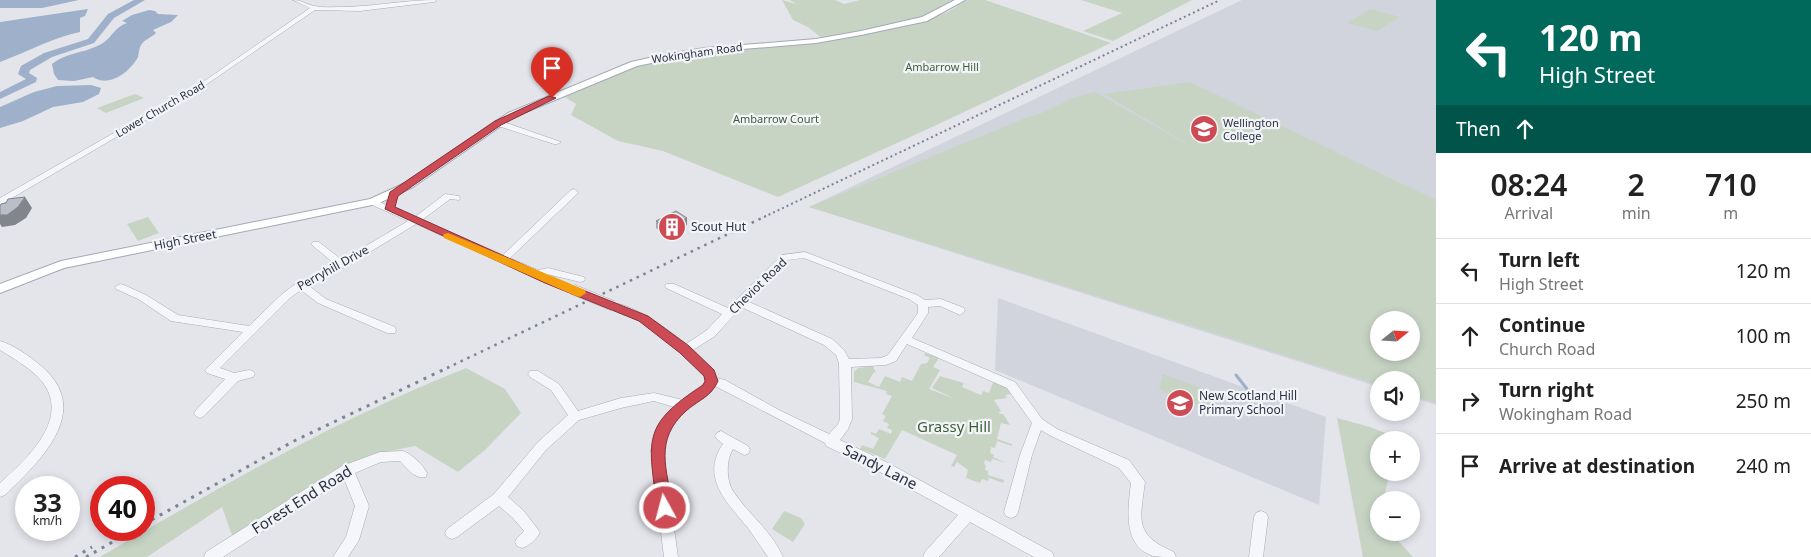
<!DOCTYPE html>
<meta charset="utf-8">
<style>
:root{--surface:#fff;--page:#f6f6f6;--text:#222;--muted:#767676;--line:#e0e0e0}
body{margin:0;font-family:"Noto Sans",sans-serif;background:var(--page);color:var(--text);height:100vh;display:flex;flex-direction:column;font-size:19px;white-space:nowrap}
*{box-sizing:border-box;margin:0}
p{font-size:16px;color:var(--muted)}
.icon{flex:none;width:28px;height:28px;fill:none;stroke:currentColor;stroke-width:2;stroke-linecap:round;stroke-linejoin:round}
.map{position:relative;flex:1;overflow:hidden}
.side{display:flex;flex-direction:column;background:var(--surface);width:375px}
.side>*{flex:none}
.top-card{background:#00695c;color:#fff;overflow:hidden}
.needle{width:32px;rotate:72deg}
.controls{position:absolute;left:1370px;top:311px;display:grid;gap:10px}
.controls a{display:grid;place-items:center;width:50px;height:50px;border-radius:50%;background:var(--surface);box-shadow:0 2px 8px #0003;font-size:25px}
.speed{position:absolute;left:15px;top:476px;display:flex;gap:10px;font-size:25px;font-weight:700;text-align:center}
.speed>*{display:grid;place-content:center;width:65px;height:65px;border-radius:50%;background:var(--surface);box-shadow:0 2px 8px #0003;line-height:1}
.speed small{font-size:12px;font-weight:400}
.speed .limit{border:8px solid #d22;background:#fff;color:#111}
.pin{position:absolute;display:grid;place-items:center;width:42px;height:42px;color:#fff;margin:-51px -21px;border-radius:50% 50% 50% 0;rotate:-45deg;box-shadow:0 0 5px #0007}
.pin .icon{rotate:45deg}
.me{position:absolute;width:55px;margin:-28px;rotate:353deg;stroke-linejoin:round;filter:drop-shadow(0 0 4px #0008)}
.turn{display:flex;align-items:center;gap:18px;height:105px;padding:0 20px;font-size:22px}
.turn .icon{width:65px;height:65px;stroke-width:2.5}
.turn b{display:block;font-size:35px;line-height:42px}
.then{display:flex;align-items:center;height:48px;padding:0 20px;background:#0003;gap:10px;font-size:19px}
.eta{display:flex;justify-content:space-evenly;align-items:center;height:85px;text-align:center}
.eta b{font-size:30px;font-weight:600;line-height:35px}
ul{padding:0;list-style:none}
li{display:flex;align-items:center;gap:15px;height:65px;padding:0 20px;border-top:1px solid var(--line)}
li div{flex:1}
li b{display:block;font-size:19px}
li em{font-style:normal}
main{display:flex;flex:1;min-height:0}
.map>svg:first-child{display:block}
.built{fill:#d1d4dd;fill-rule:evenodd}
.green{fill:#c7d4c4;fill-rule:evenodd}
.water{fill:#9fb0ca}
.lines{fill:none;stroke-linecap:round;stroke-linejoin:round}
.stream{stroke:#9fb0ca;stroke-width:3}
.river{fill:#9fb0ca;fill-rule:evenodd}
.minor-casing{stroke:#a8abb5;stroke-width:1}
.major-casing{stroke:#a2a9b6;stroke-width:2}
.minor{fill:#f5f6f9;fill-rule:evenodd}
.major{fill:#fff;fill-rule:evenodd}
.rail-far2{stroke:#7c8394;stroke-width:2;stroke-dasharray:2 3;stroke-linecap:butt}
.rail-far1{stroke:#7c8394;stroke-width:2.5;stroke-dasharray:2.5 5;stroke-linecap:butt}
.rail{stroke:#7c8394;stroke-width:3;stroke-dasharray:3 6;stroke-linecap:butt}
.minor-bridge-casing{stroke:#a8abb5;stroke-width:11;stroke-linecap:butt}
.minor-bridge{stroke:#f5f6f9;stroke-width:10}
.wall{fill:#a0a3ac}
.shaded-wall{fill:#82858c}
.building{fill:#babec8;stroke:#82858c}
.route{fill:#cc4b54;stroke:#853137}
.slow{fill:#f59e0b}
.labels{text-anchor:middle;stroke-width:4.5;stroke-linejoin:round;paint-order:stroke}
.far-street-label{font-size:11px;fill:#2b3143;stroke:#f2f4f8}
.far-park-label{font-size:11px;fill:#3c5e38;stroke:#f2f4f8}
.far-poi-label{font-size:11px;fill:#2b3143;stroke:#f2f4f8;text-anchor:start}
.poi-label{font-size:12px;fill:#2b3143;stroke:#f2f4f8;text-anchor:start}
.street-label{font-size:12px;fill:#2b3143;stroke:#f2f4f8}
.near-park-label{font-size:15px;fill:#3c5e38;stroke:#f2f4f8}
.near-street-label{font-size:15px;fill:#2b3143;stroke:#f2f4f8}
</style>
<main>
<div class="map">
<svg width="1436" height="557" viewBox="0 0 1436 557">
<rect width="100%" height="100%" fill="#e3e5eb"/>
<path class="built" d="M1242,0H1436V405L1411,397V380H1379V387L809,207ZM1379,320H1411V352H1379Z
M998,298L1326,417L1319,505L995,370Z"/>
<path class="green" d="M782,0L796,4L790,0H835L844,4L860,0H961L924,19L823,39L808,27L793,20Z
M967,0H985L1111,43L930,128L778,197L663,151L618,141L571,115L576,104L563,96L636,66L704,53L793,45L863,35L927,20L948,12Z
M1081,0H1192L1113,41L1083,31L1122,13Z
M1370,9L1400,17L1377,31L1347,23Z
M1190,82L1436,200V403L1411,395V380H1379V385L1039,278L809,207L1025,118L1039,114L1073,98L1095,92L1201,152L1104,94ZM1379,320H1411V352H1379Z
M135,94L144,98L106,113L97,108Z
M148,217L159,233L138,241L127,224Z
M925,353L939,358L933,367L940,370L929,389L955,399L932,388L940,376L964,383L962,387L981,395L983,391L989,393L994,380L1007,387L1012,394L1005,395L1007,398L994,400L1001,411L999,412L1000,414H1003L1010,425L1018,427L1001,423L997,439L1012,444V446L997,441L995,448L991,447L990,453L994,455L993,457L1006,463L992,459L991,462L985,460L984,464L986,465L985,470L988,471V475L1004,480L1003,483L989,478L988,481L982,479L980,483L966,478L968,470L957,462L954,467L951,466L957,455L902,430L885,459L860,449L862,445L873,449L879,438L871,434V432L876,434L879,429L891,434L892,430L887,428L889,424L883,421L886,416L882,414L892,396L886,394L887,391L854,382V372L858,368L873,366L876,373L874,372L868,382L879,387L885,376L900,382L902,377L912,381L921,364L927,363L930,358L924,355Z
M466,368L505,389L521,413L485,450L458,472L415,446L370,455L328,474L233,538L222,507L147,557H100C219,487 338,419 466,368Z
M1163,374L1214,393L1211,410L1159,390Z
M1337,418L1370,427L1398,438V440H1379V472L1394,473L1388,480L1383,500H1379V532L1391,533L1413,557H1363Z
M784,511L801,518L805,524L793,542L772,529Z"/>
<path class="water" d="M0,0H79L42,8H0Z
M88,9L85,16L80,18V32C52,38 27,52 0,62V22Z
M149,10L155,11L158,14L178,15L171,22L153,30L156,33C152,37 144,40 141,45C139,48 139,53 138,57C130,72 109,88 93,77L74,81L58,80L54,74L52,64C67,52 87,53 103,43C112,37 115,27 127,23L122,21L132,15Z
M91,85L101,88L99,94L83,102L53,107L23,121L0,128V107L34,92L57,86Z"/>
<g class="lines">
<path class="stream" d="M1236,375L1247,389"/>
<path class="river" d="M134,0H145L114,18L94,43L52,57L30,70L29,73L37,78L36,82L0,99V92L26,79L18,74L21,66L44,53L88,39L108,14Z"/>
<g class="minor-casing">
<path id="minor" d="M293,0C302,0 307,5 315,6C323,8 332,7 339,7C372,7 404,0 437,0L434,2L360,11L315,10L207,84L0,205V198L203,82L310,8Z
M495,121H501L561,142L557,144H554L495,125Z
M574,189L578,192L577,194L510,258L538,270L548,268L584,277L585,279L584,281L580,282L547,274L576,287L577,289L576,291H568L531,276L416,224L345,267L308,285L326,299L395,327L396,330L395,333H387L318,303L301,290L290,298L220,368L234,373L249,370L253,371L255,374L253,377L238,381L204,416L200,418L196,416L194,413L196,410L225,379L207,373L205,370L243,332L171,321L138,299L116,289L115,287L120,284L124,285L146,295L178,315L249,326L282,294L297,283L335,264L313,246L311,244L313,242H319L342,260L408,221L370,204L369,202L370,200H376L386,205L390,192H396L397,194L395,208L415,217L445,194L459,196L460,198L459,200L450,199L422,220L503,255L571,190Z
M805,252L917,295L925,300L941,299L964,308L965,311L960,315L940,306L928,307V313L912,338L1015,382L1042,419L1057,429L1129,460L1145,482C1140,521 1134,535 1174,552L1176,557C1169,557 1159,557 1153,556C1122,546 1128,508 1131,483L1119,468L1049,435L1041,430L1032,455L1018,512L1016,516L1011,518L1006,516L1004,512L1020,455L1032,423L1007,388L907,344L896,361L886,365L851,367L852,419L848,429L840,440L888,463L1052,552L1054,557H1034L970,522L939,557H923L925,552L958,515L878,471L826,446L825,443L715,386C710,394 702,399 694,405C677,416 668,430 663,450L678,557H664L651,450L660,425L674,407L654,401L621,408L579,420L546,450L508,497L523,510L540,532C537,539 529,546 522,548L517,546L515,542L517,538L524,531L513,518L499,506L457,537L452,539L447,537L445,533L447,529L494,494L538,442L568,415L551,390L530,377L528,374L530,371H538L559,384L578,411L621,398L654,393L683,400L698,390L706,381C699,363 657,331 639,321C629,316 619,312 609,308L608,306L609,304C628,299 671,332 686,344L707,330L722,314L666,288L665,286L666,284H674L728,308L782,255ZM804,258L909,299L918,305V313L888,355L881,358L849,359L844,350L832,339L747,301L788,260ZM741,307L824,345L836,355L839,363L840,419L838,424L829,434L779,410L725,380L716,378L705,363L693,350L715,336Z
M0,341C14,345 29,356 40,365C95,410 40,461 5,495L0,497V483C28,458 75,415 38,377C27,366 13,358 0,350Z
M721,431L748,446L750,450L748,454L744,455L733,449C726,460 726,480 733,491C748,514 772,531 783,557H768C761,547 755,538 748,528C727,503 700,477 723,444L717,439L715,436L717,433Z
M403,451C412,454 423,465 427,473L426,477C415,480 407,468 400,461L381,462L355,473L369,506L359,540L348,557H333L346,537L355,506L344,479L223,557H204L206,552L342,466L380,452Z
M1261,511L1266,513L1268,517L1263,557H1249L1254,517L1256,513Z"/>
</g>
<g class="major-casing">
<path id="major" d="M955,0H965L927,21L861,35L816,43L705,52L637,66L514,117L413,187L377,204L64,268L0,293V284L61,261L370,199L405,183L508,113L631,62L667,54L705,48L816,39L861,31L922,17Z"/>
</g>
<use href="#minor" class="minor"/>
<use href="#major" class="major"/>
<path class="rail-far2" d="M764,217L1220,0"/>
<path class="rail-far1" d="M447,368L766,216"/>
<path class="rail" d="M144,524L294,441L449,367
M75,557L92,547
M86,557L134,530"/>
<g class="minor-bridge-casing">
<path id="minor-bridge" d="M572,289L613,306"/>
</g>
<use href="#minor-bridge" class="minor-bridge"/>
</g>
<path class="wall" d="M656,221L687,225L666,236L656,228Z"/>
<path class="shaded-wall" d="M25,197L32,208L26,218L15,225L2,227L0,224V215Z
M687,218V225L666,236V228Z"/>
<path class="building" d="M25,197L18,207L7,215H0V206L1,204L6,203L8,199Z
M676,211L687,218L666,228L656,221Z"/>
<path class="route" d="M549,96L556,98L501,125L398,196L395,207L553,278L648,316L689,346L714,370L718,381C711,397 700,399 687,410C653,440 667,469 673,508L671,513L665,515L660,513L657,508C649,440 640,426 703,385L705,381L704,376L680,353L639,321L545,283L385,209L390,192L495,121Z"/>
<path class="slow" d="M448,233L585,290L586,293L580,297L576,296L444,238L443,236L444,234Z"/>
<defs>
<g id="school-disc" transform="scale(1.4375)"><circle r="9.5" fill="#cc4b54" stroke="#f2f4f8"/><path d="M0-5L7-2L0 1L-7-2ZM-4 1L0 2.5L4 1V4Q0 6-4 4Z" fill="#fff"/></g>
<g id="building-disc" transform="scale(1.4375)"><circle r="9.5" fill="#cc4b54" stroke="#f2f4f8"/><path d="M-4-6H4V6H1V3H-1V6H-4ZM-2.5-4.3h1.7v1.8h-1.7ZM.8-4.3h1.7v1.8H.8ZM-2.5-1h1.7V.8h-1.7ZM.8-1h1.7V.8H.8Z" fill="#fff"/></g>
</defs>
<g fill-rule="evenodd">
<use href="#school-disc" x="1204" y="129"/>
<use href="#building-disc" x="672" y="227"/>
<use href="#school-disc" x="1180" y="403"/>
</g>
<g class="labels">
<g class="far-street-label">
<text transform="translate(697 53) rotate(-8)" y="4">Wokingham Road</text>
<text transform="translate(160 109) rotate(-30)" y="4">Lower Church Road</text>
</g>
<g class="far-park-label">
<text x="942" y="71">Ambarrow Hill</text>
<text x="776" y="123">Ambarrow Court</text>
</g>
<g class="far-poi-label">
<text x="1223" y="127">Wellington<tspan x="1223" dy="13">College</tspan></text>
</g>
<g class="poi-label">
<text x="691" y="231">Scout Hut</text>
<text x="1199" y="400">New Scotland Hill<tspan x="1199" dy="14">Primary School</tspan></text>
</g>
<g class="street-label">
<text transform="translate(185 240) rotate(-11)" y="4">High Street</text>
<text transform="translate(333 268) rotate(-29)" y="4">Perryhill Drive</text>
<text transform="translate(758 286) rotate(-44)" y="4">Cheviot Road</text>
</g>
<g class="near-park-label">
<text x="954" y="432">Grassy Hill</text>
</g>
<g class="near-street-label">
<text transform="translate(880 467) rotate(27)" y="5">Sandy Lane</text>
<text transform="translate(302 500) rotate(-32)" y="5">Forest End Road</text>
</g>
</g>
</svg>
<div class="controls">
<a><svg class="needle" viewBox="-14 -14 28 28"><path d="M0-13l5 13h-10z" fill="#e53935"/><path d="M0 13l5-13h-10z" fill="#767676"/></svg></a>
<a><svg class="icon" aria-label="sound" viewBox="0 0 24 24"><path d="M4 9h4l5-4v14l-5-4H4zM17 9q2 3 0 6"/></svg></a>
<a>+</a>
<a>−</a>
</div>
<div class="speed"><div>33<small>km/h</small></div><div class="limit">40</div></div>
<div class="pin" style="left:552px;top:98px;background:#d93025"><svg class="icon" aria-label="arrive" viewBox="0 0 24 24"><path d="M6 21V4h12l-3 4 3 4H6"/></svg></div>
<svg class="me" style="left:665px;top:508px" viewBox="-20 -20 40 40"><circle r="17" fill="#cc4b54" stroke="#fff" stroke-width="3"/><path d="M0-11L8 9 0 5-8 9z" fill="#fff"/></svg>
</div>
<section class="side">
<div class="top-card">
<div class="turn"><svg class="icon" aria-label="left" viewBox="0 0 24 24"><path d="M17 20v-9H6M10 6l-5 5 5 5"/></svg><div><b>120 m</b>High Street</div></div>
<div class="then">Then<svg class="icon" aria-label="ahead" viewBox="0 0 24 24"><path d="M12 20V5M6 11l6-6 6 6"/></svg></div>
</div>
<div class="eta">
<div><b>08:24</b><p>Arrival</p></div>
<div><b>2</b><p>min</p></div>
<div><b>710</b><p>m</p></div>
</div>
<ul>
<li><svg class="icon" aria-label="left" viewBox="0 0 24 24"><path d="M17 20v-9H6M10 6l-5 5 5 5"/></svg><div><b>Turn left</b><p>High Street</p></div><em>120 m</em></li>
<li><svg class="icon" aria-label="ahead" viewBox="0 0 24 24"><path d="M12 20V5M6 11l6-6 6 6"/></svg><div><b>Continue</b><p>Church Road</p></div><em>100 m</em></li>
<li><svg class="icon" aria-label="right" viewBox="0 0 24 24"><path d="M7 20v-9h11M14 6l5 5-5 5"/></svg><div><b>Turn right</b><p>Wokingham Road</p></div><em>250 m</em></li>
<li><svg class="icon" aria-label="arrive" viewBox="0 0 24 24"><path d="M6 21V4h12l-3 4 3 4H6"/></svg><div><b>Arrive at destination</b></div><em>240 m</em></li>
</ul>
</section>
</main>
